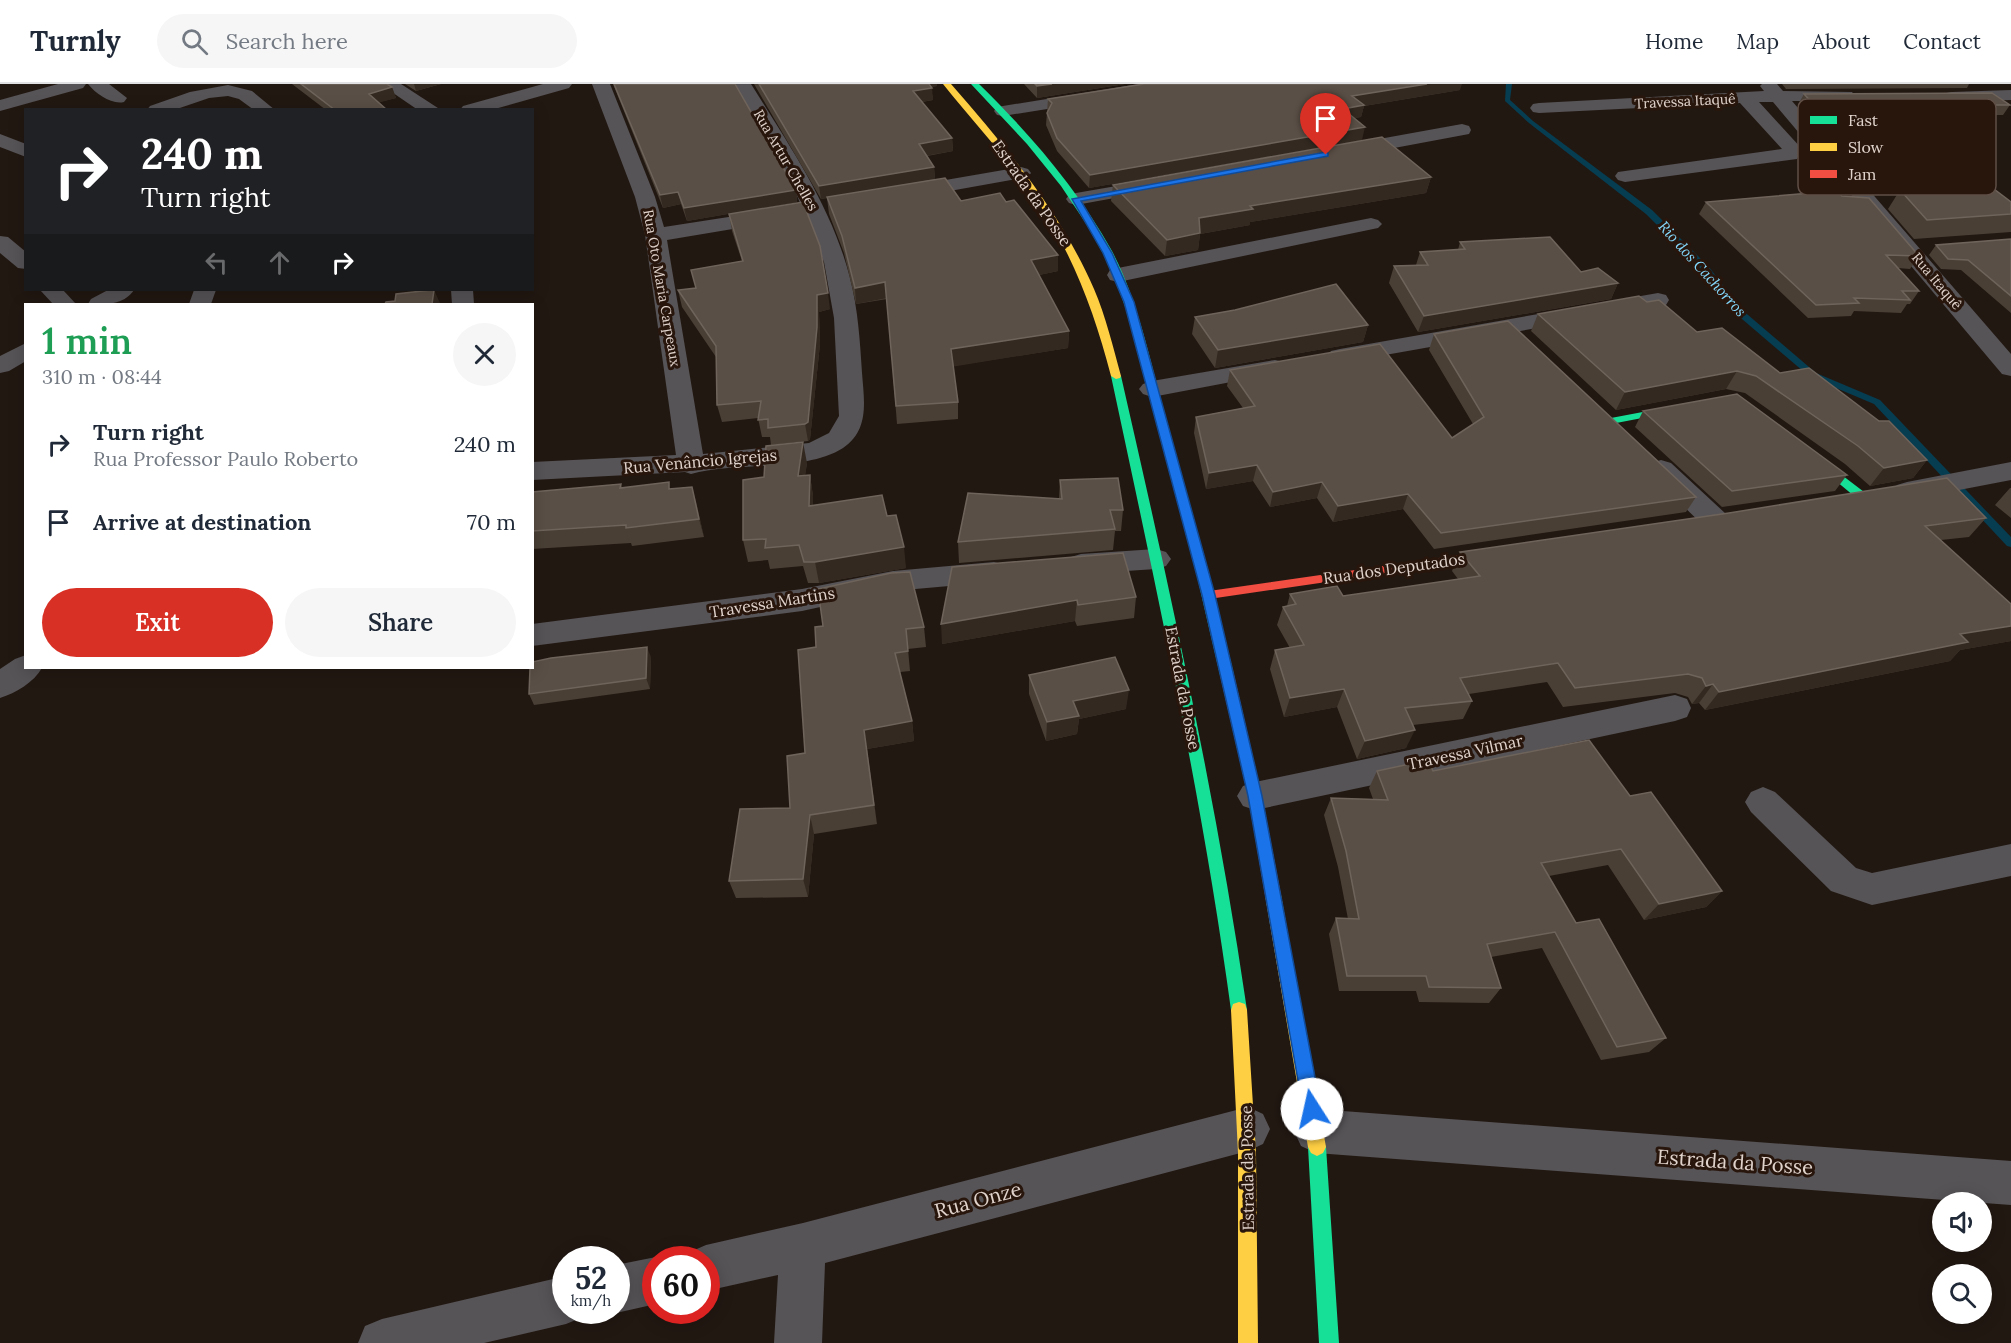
<!DOCTYPE html>
<meta charset="utf-8">
<style>
:root{--surface:#fff;--page:#f6f6f7;--text:#1f2937;--muted:#747a83;--line:#e0e1e3;--accent:#d93025}
body{margin:0;font-family:Lora,serif;background:var(--page);color:var(--text);height:100vh;display:flex;flex-direction:column;font-size:22px;white-space:nowrap}
*{box-sizing:border-box;margin:0}
p{font-size:20px;color:var(--muted)}
.icon{flex:none;width:33px;height:33px;fill:none;stroke:currentColor;stroke-width:2;stroke-linecap:round;stroke-linejoin:round}
.map{position:relative;flex:1;overflow:hidden}
.details{position:absolute;left:24px;top:219px;width:510px;height:366px;display:flex;flex-direction:column;background:var(--surface);border-radius:0px;box-shadow:0 3px 15px #0003}
.details>*{flex:none}
.hud{position:absolute;left:24px;top:24px;width:510px;height:183px;border-radius:0px;box-shadow:0 3px 15px #0003;background:#202124;color:#fff;overflow:hidden}
.tools{position:absolute;left:1932px;top:1108px;display:grid;gap:12px}
.tools a{display:grid;place-items:center;width:60px;height:60px;border-radius:50%;background:var(--surface);box-shadow:0 3px 15px #0003;font-size:30px}
.speed{position:absolute;left:552px;top:1162px;display:flex;gap:12px;font-size:30px;font-weight:700;text-align:center}
.speed>*{display:grid;place-content:center;width:78px;height:78px;border-radius:50%;background:var(--surface);box-shadow:0 3px 15px #0003;line-height:1}
.speed small{font-size:15px;font-weight:400}
.speed .limit{border:9px solid #d22;background:#fff;color:#111}
.pin{position:absolute;display:grid;place-items:center;width:51px;height:51px;color:#fff;margin:-62px -26px;border-radius:50% 50% 50% 0;rotate:-45deg;box-shadow:0 0 6px #0007}
.pin .icon{rotate:45deg}
.me{position:absolute;width:66px;margin:-33px;rotate:350deg;stroke-linejoin:round;filter:drop-shadow(0 0 4px #0008)}
.turn{display:flex;align-items:center;gap:21px;height:126px;padding:0 18px;font-size:27px}
.turn .icon{width:78px;height:78px;stroke-width:2.5}
.turn b{display:block;font-size:42px;line-height:51px}
.lanes{display:flex;align-items:center;height:57px;padding:0 18px;background:#0003;justify-content:center;gap:30px;direction:ltr}
.lanes .off{opacity:.35}
.round{display:grid;place-items:center;flex:none;width:63px;height:63px;border-radius:32px;background:var(--page)}
.head{display:flex;align-items:center;justify-content:space-between;height:102px;padding:0 18px}
h1{font-size:36px;font-weight:600;line-height:45px;color:#1e9e55}
.primary-button{display:flex;gap:12px;margin-top:auto;padding:12px 18px}
.primary-button a{flex:1;height:69px;border-radius:36px;background:var(--accent);color:#fff;font-size:24px;font-weight:600;line-height:69px;text-align:center}
.primary-button a+a{background:var(--page);color:var(--text)}
ul{padding:0;list-style:none}
li{display:flex;align-items:center;gap:18px;height:78px;padding:0 18px}
li div{flex:1}
li b{display:block;font-size:22px}
li em{font-style:normal}
header{display:flex;align-items:center;gap:36px;box-sizing:border-box;height:84px;padding:0 30px;background:var(--surface);border-bottom:2px solid var(--line)}
header strong{font-size:28px}
nav{display:flex;gap:33px;margin-inline-start:auto;font-size:21px}
.search{width:420px;height:54px;background:var(--page);display:flex;align-items:center;gap:15px;box-sizing:border-box;padding:0 21px;border-radius:33px;color:var(--muted);font-size:22px}
.map>svg:first-child{display:block}
.lines{fill:none;stroke-linecap:round;stroke-linejoin:round}
.stream{fill:#063d51;fill-rule:evenodd}
.street{fill:#575457;fill-rule:evenodd}
.fast{fill:#16e098;fill-rule:evenodd}
.slow{fill:#ffcf43;fill-rule:evenodd}
.jam{fill:#f24e42;fill-rule:evenodd}
.wall{fill:#493f35}
.shaded-wall{fill:#332920}
.building{fill:#5a4f46;stroke:#6f645b;stroke-width:1.5}
.route{fill:#1a73e8;stroke:#114b97;stroke-width:1.5}
.labels{text-anchor:middle;stroke-width:6;stroke-linejoin:round;paint-order:stroke}
.far-street-label{font-size:14px;fill:#e0d3cc;stroke:#28160c}
.far-water-label{font-size:15px;font-style:italic;fill:#84d9fe;stroke:#28160c}
.street-label{font-size:16px;fill:#e0d3cc;stroke:#28160c}
.near-street-label{font-size:20px;fill:#e0d3cc;stroke:#28160c}
.key{fill:#28160c;stroke:#5f4f46;stroke-width:1.5}
.key-label{font-size:16px;fill:#e0d3cc}
</style>
<header>
<strong>Turnly</strong>
<div class="search"><svg class="icon" aria-label="search" viewBox="0 0 24 24"><circle cx="10" cy="10" r="6"/><path d="M15 15l6 6"/></svg>Search here</div>
<nav><a>Home</a><a>Map</a><a>About</a><a>Contact</a></nav>
</header>
<div class="map">
<svg width="2011" height="1259" viewBox="0 0 2011 1259">
<rect width="100%" height="100%" fill="#221812"/>
<g class="lines">
<path class="stream" d="M1506,0H1512L1510,16L1533,37L1652,126L1709,183L1741,225L1816,289L1880,316L2011,453V463L2007,462L1874,320L1810,293L1735,229L1703,187L1646,130L1529,39L1505,17Z"/>
<path class="street" d="M58,0H86L83,4L0,27V16Z
M88,0H109L127,14L124,18C112,21 96,10 88,0Z
M380,0H401L441,26H418Z
M543,0H572L569,4L491,26H460L463,22Z
M592,0H610L655,113L664,143L774,126L781,128L784,132L781,136L774,138L667,156L703,370L809,359L829,349L839,332L834,234L824,178L796,109L733,0H751C789,61 832,123 850,194C858,225 860,257 862,289C864,316 870,346 843,364C806,388 734,378 691,390L685,388L532,396V378L676,371L645,151L635,113Z
M1139,0H1181L1178,4L1172,5L1003,32L997,31L994,27L997,23L1003,22Z
M1762,0H1777L1783,7L1852,8L1855,12L1852,16L1846,17H1792L2011,270V292L2002,290L1773,18H1759L1802,65L1797,75L1625,98L1618,96L1615,92L1618,88L1782,65L1740,19L1539,29L1533,28L1530,24L1533,20L1539,19L1764,7L1760,2Z
M228,1L252,7L275,26H254L239,15L228,12L209,14L174,26H147L150,22L190,8Z
M2011,6V16L1952,18L1946,17L1943,13L1946,9L1952,8Z
M1462,40L1469,42L1471,46L1469,50L1346,73L1339,71L1336,67L1339,63L1346,61Z
M0,50L26,60V73L0,63Z
M1021,83L1028,85L1031,89L1028,93L905,115L898,113L895,109L898,105L905,103Z
M1157,95L1164,97L1167,101L1164,105L1076,121L1069,119L1066,115L1069,111L1076,109Z
M1371,134L1378,136L1382,140L1378,144L1118,198L1110,196L1107,191L1110,186L1118,184Z
M0,152L8,153L26,168V185L18,184L0,169Z
M40,206H63L76,220H53Z
M108,206H134C123,222 105,220 88,220L91,215Z
M194,206H216L211,220H189Z
M451,206H473L474,220H452Z
M1658,209L1666,211L1669,216L1666,221L1340,279L1331,277L1328,272L1331,267L1340,265Z
M26,259V277L9,287L0,289V272Z
M1275,276L1284,278L1287,283L1284,288L1152,313L1143,310L1139,305L1143,300L1152,297Z
M1661,376L1671,379L1726,430L1730,437L1726,444L1716,446L1706,444L1651,391L1647,385L1651,379Z
M2011,378V396L1907,416L1897,413L1893,407L1897,401L1907,398Z
M1156,465L1166,468L1171,475L1166,482L1156,485L1081,490L1071,487L1066,480L1071,473L1081,470Z
M994,478L1004,481L1009,488L1004,495L994,498L893,507L802,527L532,562V540L802,505L893,487Z
M26,571V584H42C34,598 16,609 0,614V585L15,575Z
M1675,611L1687,615L1691,624L1687,633L1675,637L1255,726L1243,722L1237,712L1243,702L1255,698Z
M1763,703L1775,708L1856,784L1872,789L2011,760V792L1872,821L1831,807L1751,728L1745,718L1751,708Z
M1248,1023L1263,1030L1270,1045L1263,1060L1248,1067L825,1179L822,1259H774L778,1191L706,1207V1176H686L690,1168L706,1161L803,1139Z
M1316,1025L2011,1077V1121L1316,1069L1301,1062L1294,1047L1301,1032Z
M656,1173L664,1176H656V1220L616,1229L612,1227H616V1181Z
M566,1192V1227H585L583,1233L566,1240L484,1259H358L365,1242L382,1235Z"/>
<path class="fast" d="M971,0H979C1030,50 1077,104 1112,167C1138,217 1149,273 1164,327C1188,415 1213,502 1234,591L1232,595H1222L1220,591L1197,492L1133,245L1112,186L1089,144L1061,102L1027,60Z
M1116,289L1121,292C1169,502 1216,712 1247,926L1245,932L1239,934L1233,932L1231,926C1202,712 1156,503 1111,292Z
M1685,320L1690,323L1689,325L1611,340L1606,337L1611,334Z
M1809,366L1868,411V417L1824,423V417L1854,412L1805,371L1804,369Z
M1317,1054L1323,1057L1326,1063L1339,1259H1319L1308,1063L1311,1057Z"/>
<path class="slow" d="M943,0H951C1006,63 1060,127 1094,205C1106,233 1113,263 1121,292L1120,294L1116,295L1111,292C1093,222 1068,158 1025,100C999,65 970,34 943,0Z
M1273,804L1278,806L1281,811L1326,1063L1323,1069L1317,1072L1311,1069L1308,1063L1265,811L1268,806Z
M1239,918L1245,920L1247,926L1256,1069L1258,1259H1238V1069L1231,926L1233,920Z"/>
<path class="jam" d="M1501,465L1507,469L1505,472L1209,515L1203,511L1209,507Z
M1227,586L1234,591L1262,712L1281,811L1278,816L1273,818L1268,816L1265,811L1248,712L1220,591Z"/>
</g>
<path class="wall" d="M292,0H387L392,3L396,14L379,18L387,26H326Z
M405,0H441L416,7Z
M613,0H735L796,106L797,118L687,137L681,120L663,124Z
M754,0H937V2L931,3L933,16L922,18L952,54L953,67L927,72L934,83L935,95L961,117L1006,118L1058,171V187L1039,191L1069,247L1068,264L953,282L958,318V335L897,340L887,215L856,220L844,169L829,130L827,114L821,115Z
M1024,0H1125L1037,14Z
M1782,0H1969L1967,4L1786,5Z
M1460,6L1364,22L1361,33L1354,34L1362,56L1089,104L1057,67L1046,41L1048,15Z
M1804,10L2010,21L2003,31H1944L1940,28H1854L1851,33L1810,31L1799,19Z
M1431,93L1426,109L1250,138V141L1200,150L1198,166L1165,172L1111,117L1113,101Z
M1900,106L2011,118V148L1914,155L1888,125Z
M1706,118L1919,172L1910,185L1898,184L1919,207L1910,220H1907L1901,229L1854,227L1851,232L1808,234L1699,130Z
M729,130L830,225L819,228L820,260L810,355L808,357L771,361L770,353H762L758,334L722,338L717,321L716,273L682,223L678,206L696,204L691,186L742,177L732,147Z
M2011,155V229L1961,186L1941,185L1929,171L1936,161Z
M1460,158L1581,188L1618,199L1611,215L1418,248L1389,199L1394,182L1416,181L1420,168L1458,166Z
M1647,218L1697,248L1780,289L1927,376L1913,394L1870,402L1845,380L1745,309L1726,305L1616,326L1531,247L1538,230Z
M1195,233L1368,241L1363,258L1215,284L1192,250Z
M1434,250L1696,413L1686,428L1434,465L1403,425L1333,438L1317,414L1270,423L1253,397L1206,405L1194,349L1196,333L1243,324L1227,302L1230,286L1452,354L1473,340L1429,266Z
M1643,327L1847,391L1835,407L1722,423L1635,343Z
M807,379L805,391H810L813,412V422L887,432L906,484L819,499H808L803,482L770,485L768,476L748,478L743,456L764,393Z
M1060,396L1123,426L1121,447H1115L1113,466L959,479L958,458L1059,415Z
M621,400L622,404L671,405L692,403L704,453L632,462L631,459L532,465V408Z
M2010,404H2011V434L1995,421Z
M1986,434L1969,453L1941,456L2011,557L1960,566L1950,577L1705,626L1699,619L1692,620L1688,613L1675,609L1563,623L1547,598L1469,610L1472,617L1463,635L1413,641L1406,664L1357,675L1337,623L1284,633L1270,585L1275,566L1290,564L1277,541L1283,523L1287,522L1290,510L1343,512L1458,495L1452,487L1460,468Z
M952,483L1136,513L1134,534L1077,542L1075,537L942,560Z
M823,542L924,543L926,563L908,565L910,587L900,588L912,637L914,657L867,665L877,740L814,750L808,813L736,814L729,797L790,724L805,669L816,563Z
M651,573L650,605L534,621L529,610Z
M1029,591L1126,625L1079,635L1077,650L1046,657L1029,610Z
M1377,687H1433L1630,712L1722,807L1706,823L1644,836L1608,781L1549,792L1576,839L1666,954L1649,968L1601,976L1542,864L1491,873L1501,904L1489,919L1419,918L1416,907H1339L1329,850L1336,834L1348,835L1338,783L1324,731L1331,714L1373,715L1369,704Z"/>
<path class="shaded-wall" d="M414,0H441L416,7Z
M924,0H937V2L924,4Z
M1052,0H1125L1037,14V2Z
M1427,0H1462L1460,6L1364,22L1361,33L1340,37L1343,25L1352,12Z
M392,3L396,14L374,20L369,10Z
M932,4L933,16L914,19L913,7Z
M1365,43L1362,56L1089,104L1090,91Z
M952,54L953,67L919,73V60Z
M934,83L935,95L821,115L819,102Z
M1431,93L1426,109L1250,138V141L1200,150L1198,166L1165,172L1167,156L1199,134L1250,122Z
M796,106L797,118L687,137L684,124Z
M678,108L681,120L663,124L660,111Z
M1058,171V187L1030,193L1031,176Z
M885,198L887,214L856,220L855,204Z
M1618,199L1611,215L1418,248L1424,232Z
M434,206L440,219V220H432Z
M828,209L830,225L819,228L820,260L810,355L808,357L805,340L817,211Z
M1368,241L1363,258L1215,284L1218,266Z
M1069,247L1068,264L951,283V265Z
M1737,287L1726,305L1616,326L1625,308Z
M803,358L807,379L802,413L798,392Z
M1927,376L1913,394L1870,402L1884,384Z
M1257,381L1253,397L1206,405L1209,389Z
M810,391L813,412V444L809,422Z
M1322,398L1317,414L1270,423L1273,408Z
M692,403L697,421L704,453L699,435Z
M1408,410L1403,425L1333,438L1338,422Z
M904,463L906,484L819,499L815,478Z
M1077,516L1075,537L942,560L941,540Z
M2011,542V557L1960,566L1950,577L1705,626L1719,608L1960,550Z
M647,563L651,573L650,605L646,594Z
M1713,600L1699,619L1692,620L1706,602Z
M1344,605L1337,623L1284,633L1290,614Z
M1129,606L1126,625L1079,635L1077,650L1046,657L1047,638L1073,617Z
M912,637L914,657L867,665L877,740L864,646Z
M1415,646L1406,664L1357,675L1365,657Z
M810,731L814,750L808,813L803,795Z
M1722,807L1706,823L1644,836L1659,820Z"/>
<path class="building" d="M301,0H387L392,3L369,10L387,26H335Z
M614,0H735L796,106L684,124L678,108L660,111Z
M759,0H929L932,4L913,7L952,54L919,60L934,83L819,102Z
M1035,0H1052L1037,2Z
M1144,0H1427L1352,12L1364,21L1343,25L1365,43L1090,91L1057,54L1047,29L1052,19L1048,15Z
M1992,9L2010,21H1950L1946,18L1853,19L1857,24L1815,22L1804,10Z
M1382,53L1431,93L1250,122L1253,125L1199,134L1200,149L1167,156L1113,101Z
M945,94L961,117L1000,109L1006,118L1014,116L1058,171L1031,176L1069,247L951,265L958,318L896,322L885,198L855,204L842,152L827,113Z
M1990,102L2011,118V130L1927,136L1900,106Z
M1835,107L1842,112L1869,114L1919,172L1886,171L1919,207H1902L1910,216L1854,214L1859,219L1816,221L1706,118Z
M803,118L820,162L828,209L817,211V243L808,338L805,340L768,344V335L758,336L761,317L717,321L716,262L678,206L696,204L691,186L743,177L729,130Z
M1550,153L1581,188L1598,184L1618,199L1424,232L1394,182L1428,181L1420,168L1465,165L1460,158Z
M2011,155V212L1968,176L1948,175L1936,161Z
M1336,200L1368,241L1218,266L1195,233L1235,226Z
M431,206H434L432,220H385L386,218L395,217L396,210Z
M1639,212L1647,218L1659,216L1697,248L1722,244L1780,289L1809,284L1879,337H1889L1927,376L1884,384L1858,362L1756,292L1737,287L1625,308L1538,230Z
M1508,237L1696,413L1441,449L1408,410L1338,422L1322,398L1273,408L1257,381L1209,389L1196,333L1255,322L1230,286L1380,260L1452,354L1484,333L1434,250Z
M1737,310L1847,391L1732,407L1643,327Z
M803,358L798,392L810,391L809,422L882,411L887,432L896,431L904,463L815,478H804L799,461L765,464L766,455L743,456V396L764,393L766,362Z
M1118,394L1123,426H1110L1115,445L958,458L968,409L1062,415L1060,396Z
M1947,394L1986,434L1925,442L2011,520V542L1960,550L1968,558L1719,608L1713,600L1706,602L1702,594L1688,590L1575,604L1558,579L1460,594L1472,617L1405,624L1415,646L1365,657L1344,605L1290,614L1275,566L1304,561L1283,523L1296,520L1290,510L1337,502L1343,512L1480,492L1460,468L1729,429Z
M669,398V405L692,403L699,435L626,444V441L532,447V408L621,400L620,404Z
M1123,469L1136,513L1078,521L1077,516L941,540L952,483Z
M910,488L924,543L906,545L908,567L895,569L912,637L864,646L874,721L810,731L803,795L729,797L740,725L790,724L787,672L805,669L798,566L816,563L815,543L823,542L818,505L891,489Z
M647,563L646,594L529,610L530,584H532V578L551,574Z
M1115,573L1129,606L1073,617L1079,632L1047,638L1029,591Z
M1589,656L1630,712L1651,708L1722,807L1659,820L1621,765L1541,779L1576,839L1599,835L1666,954L1617,963L1555,848L1487,860L1501,904L1429,903L1426,892H1347L1336,834L1359,835L1346,767L1331,714L1388,716L1377,687L1428,676L1433,687Z"/>
<path class="route" d="M1326,68L1328,69V72L1081,117L1112,169L1134,218L1215,511L1262,712L1321,1025L1318,1031L1312,1033L1306,1031L1303,1025L1248,712L1202,511L1124,218L1103,169L1072,115Z"/>
<g class="labels">
<g class="far-street-label">
<text transform="translate(1685 17) rotate(-3)" y="5">Travessa Itaquê</text>
<text transform="translate(786 76) rotate(60)" y="5">Rua Artur Chelles</text>
<text transform="translate(1937 197) rotate(50)" y="5">Rua Itaquê</text>
<text transform="translate(662 204) rotate(80)" y="5">Rua Oto Maria Carpeaux</text>
</g>
<g class="far-water-label">
<text transform="translate(1702 185) rotate(48)" y="5">Rio dos Cachorros</text>
</g>
<g class="street-label">
<text transform="translate(1032 109) rotate(55)" y="6">Estrada da Posse</text>
<text transform="translate(700 377) rotate(-5)" y="6">Rua Venâncio Igrejas</text>
<text transform="translate(1394 484) rotate(-8)" y="6">Rua dos Deputados</text>
<text transform="translate(772 518) rotate(-9)" y="6">Travessa Martins</text>
<text transform="translate(1183 604) rotate(79)" y="6">Estrada da Posse</text>
<text transform="translate(1465 668) rotate(-12)" y="6">Travessa Vilmar</text>
<text transform="translate(1247 1084) rotate(-91)" y="6">Estrada da Posse</text>
</g>
<g class="near-street-label">
<text transform="translate(1735 1078) rotate(4)" y="7">Estrada da Posse</text>
<text transform="translate(978 1116) rotate(-15)" y="7">Rua Onze</text>
</g>
</g>
<rect x="1798" y="15" width="198" height="96" rx="9" class="key"/>
<rect x="1810" y="32" width="27" height="8" fill="#16e098"/>
<rect x="1810" y="59" width="27" height="8" fill="#ffcf43"/>
<rect x="1810" y="86" width="27" height="8" fill="#f24e42"/>
<g class="key-label">
<text x="1848" y="42">Fast</text>
<text x="1848" y="69">Slow</text>
<text x="1848" y="96">Jam</text>
</g>
</svg>
<div class="tools">
<a><svg class="icon" aria-label="sound" viewBox="0 0 24 24"><path d="M4 9h4l5-4v14l-5-4H4zM17 9q2 3 0 6"/></svg></a>
<a><svg class="icon" aria-label="search" viewBox="0 0 24 24"><circle cx="10" cy="10" r="6"/><path d="M15 15l6 6"/></svg></a>
</div>
<div class="speed"><div>52<small>km/h</small></div><div class="limit">60</div></div>
<div class="pin" style="left:1326px;top:71px;background:#d93025"><svg class="icon" aria-label="arrive" viewBox="0 0 24 24"><path d="M6 21V4h12l-3 4 3 4H6"/></svg></div>
<svg class="me" style="left:1312px;top:1025px" viewBox="-20 -20 40 40"><circle r="19" fill="#fff"/><path d="M0-13L10 11 0 6-10 11z" fill="#1a73e8"/></svg>
<div class="hud">
<div class="turn"><svg class="icon" aria-label="right" viewBox="0 0 24 24"><path d="M7 20v-9h11M14 6l5 5-5 5"/></svg><div><b>240 m</b>Turn right</div></div>
<div class="lanes"><svg class="icon off" aria-label="left" viewBox="0 0 24 24"><path d="M17 20v-9H6M10 6l-5 5 5 5"/></svg><svg class="icon off" aria-label="ahead" viewBox="0 0 24 24"><path d="M12 20V5M6 11l6-6 6 6"/></svg><svg class="icon" aria-label="right" viewBox="0 0 24 24"><path d="M7 20v-9h11M14 6l5 5-5 5"/></svg></div>
</div>
<section class="details">
<div class="head"><div><h1>1 min</h1><p>310 m · 08:44</p></div><a class="round"><svg class="icon" aria-label="close" viewBox="0 0 24 24"><path d="M6 6l12 12M18 6L6 18"/></svg></a></div>
<ul>
<li><svg class="icon" aria-label="right" viewBox="0 0 24 24"><path d="M7 20v-9h11M14 6l5 5-5 5"/></svg><div><b>Turn right</b><p>Rua Professor Paulo Roberto</p></div><em>240 m</em></li>
<li><svg class="icon" aria-label="arrive" viewBox="0 0 24 24"><path d="M6 21V4h12l-3 4 3 4H6"/></svg><div><b>Arrive at destination</b></div><em>70 m</em></li>
</ul>
<div class="primary-button"><a>Exit</a><a>Share</a></div>
</section>
</div>
